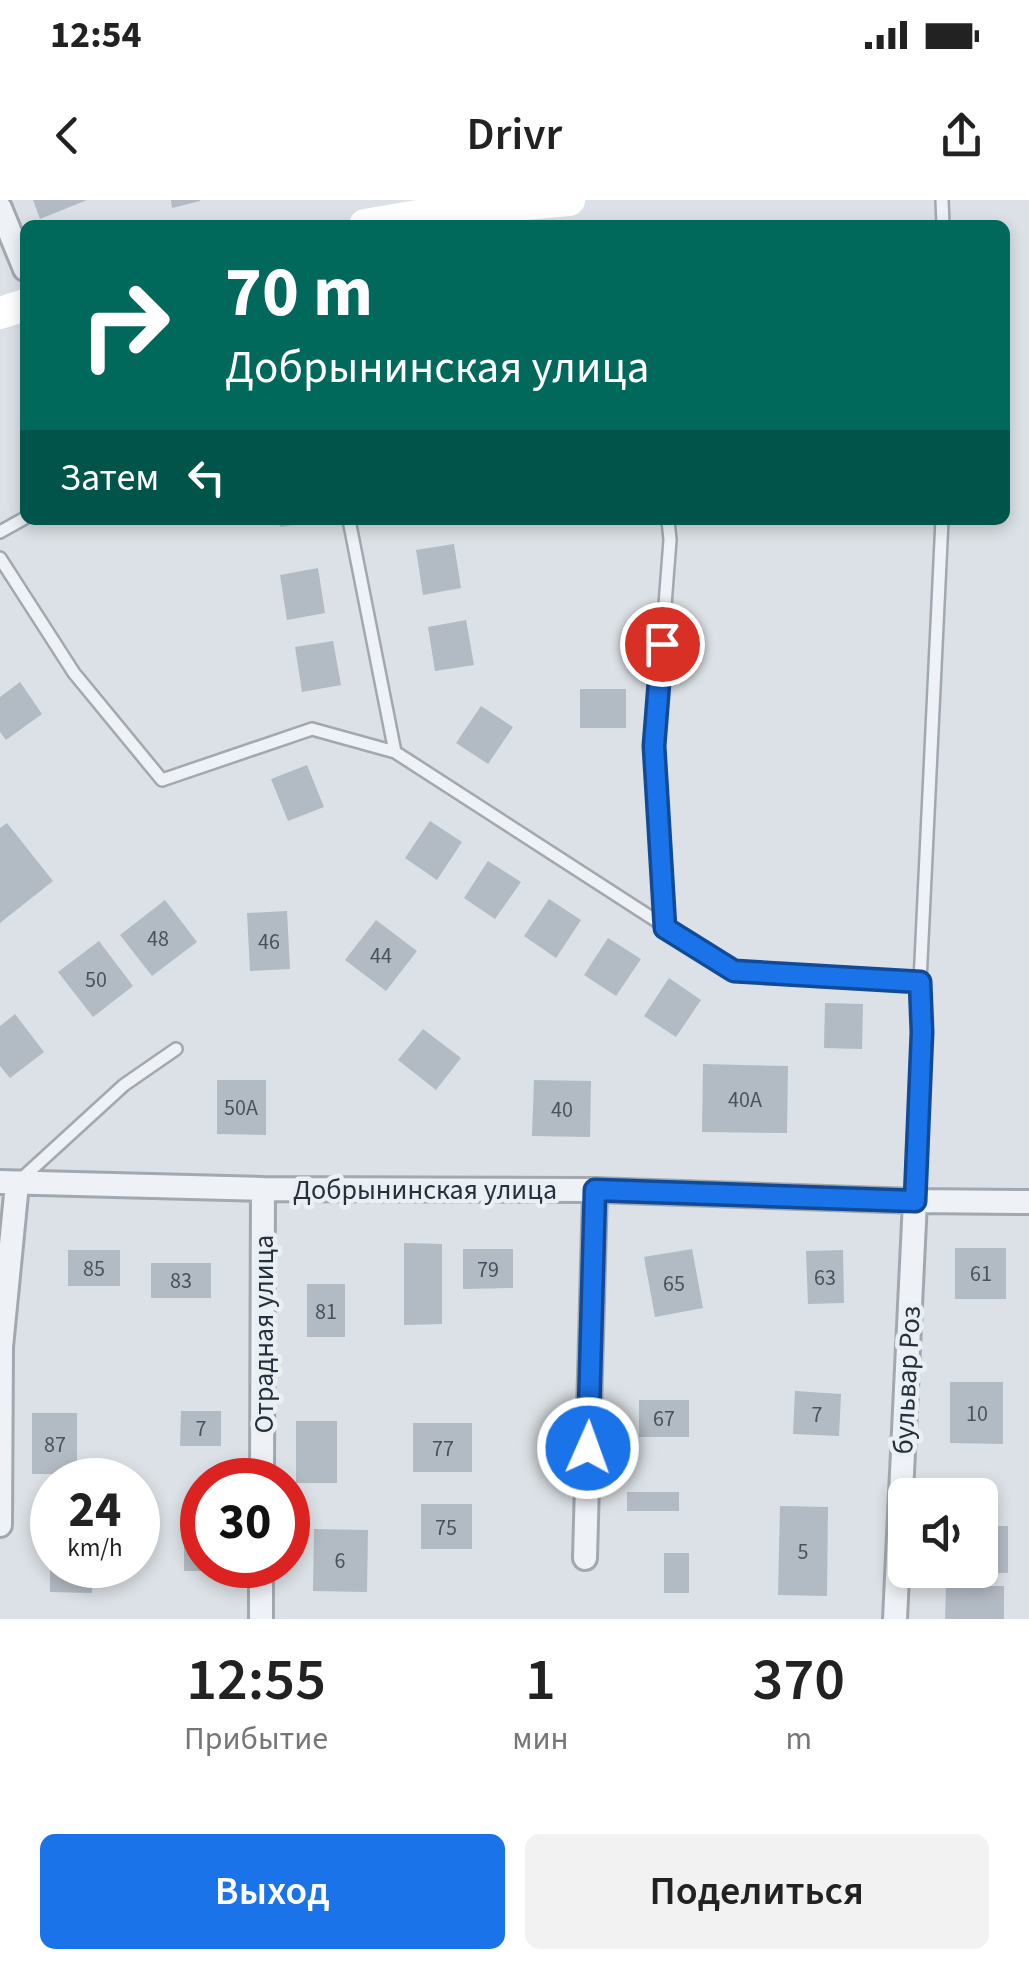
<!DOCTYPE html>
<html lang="ru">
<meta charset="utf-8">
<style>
:root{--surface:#fff;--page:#f2f2f2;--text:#222;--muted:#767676;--accent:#1a73e8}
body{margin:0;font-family:"Source Sans 3",sans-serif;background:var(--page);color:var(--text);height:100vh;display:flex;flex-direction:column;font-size:38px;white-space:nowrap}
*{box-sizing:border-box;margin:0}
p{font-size:32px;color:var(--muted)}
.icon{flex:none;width:55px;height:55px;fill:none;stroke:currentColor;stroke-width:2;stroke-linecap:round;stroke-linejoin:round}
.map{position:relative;height:1419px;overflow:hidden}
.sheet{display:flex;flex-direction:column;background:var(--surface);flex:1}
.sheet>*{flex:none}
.banner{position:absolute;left:20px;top:20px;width:990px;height:305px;border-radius:15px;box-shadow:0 5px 15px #0003;background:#00695c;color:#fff;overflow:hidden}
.controls{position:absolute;left:888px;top:1278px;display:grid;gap:20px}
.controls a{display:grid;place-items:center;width:110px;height:110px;border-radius:15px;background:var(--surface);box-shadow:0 5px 15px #0003;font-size:50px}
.speed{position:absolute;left:30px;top:1258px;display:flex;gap:20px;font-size:50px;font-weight:700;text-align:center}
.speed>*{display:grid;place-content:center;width:130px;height:130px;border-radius:50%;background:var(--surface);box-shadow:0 5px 15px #0003;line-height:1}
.speed small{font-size:25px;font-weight:400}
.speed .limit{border:15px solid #d22;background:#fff;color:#111}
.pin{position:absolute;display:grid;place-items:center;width:85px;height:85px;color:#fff;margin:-42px;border:5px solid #fff;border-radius:50%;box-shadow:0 2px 10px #0007}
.me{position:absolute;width:110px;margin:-55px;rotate:2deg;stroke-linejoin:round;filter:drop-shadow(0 0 8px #0008)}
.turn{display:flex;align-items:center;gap:35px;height:210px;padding:0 40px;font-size:45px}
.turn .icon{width:130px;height:130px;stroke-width:2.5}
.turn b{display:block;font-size:70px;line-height:85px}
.then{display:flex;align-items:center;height:95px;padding:0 40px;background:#0003;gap:20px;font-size:38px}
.eta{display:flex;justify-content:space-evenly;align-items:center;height:170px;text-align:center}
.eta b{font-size:60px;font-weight:600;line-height:70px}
.button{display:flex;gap:20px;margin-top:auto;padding:20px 40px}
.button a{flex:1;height:115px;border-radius:15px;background:var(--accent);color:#fff;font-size:40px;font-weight:600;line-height:115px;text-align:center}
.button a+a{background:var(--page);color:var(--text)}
.status{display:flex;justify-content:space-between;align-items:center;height:70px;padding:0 50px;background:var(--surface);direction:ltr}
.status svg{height:28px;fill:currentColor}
header{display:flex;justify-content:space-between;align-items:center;height:130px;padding:0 40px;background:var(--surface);font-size:45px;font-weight:600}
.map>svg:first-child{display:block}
.building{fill:#b2bac3}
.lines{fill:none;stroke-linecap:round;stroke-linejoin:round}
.lane-casing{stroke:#a1a8b0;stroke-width:16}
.street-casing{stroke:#a1a8b0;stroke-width:28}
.lane{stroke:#eef1f5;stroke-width:11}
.street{stroke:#eef1f5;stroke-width:22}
.secondary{stroke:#fff;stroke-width:32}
.route-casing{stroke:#114b97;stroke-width:25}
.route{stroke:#1a73e8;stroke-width:18}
.labels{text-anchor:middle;stroke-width:9;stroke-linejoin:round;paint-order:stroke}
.number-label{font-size:22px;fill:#48525e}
.street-label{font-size:28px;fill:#25303d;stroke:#eaeff4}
</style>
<div class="status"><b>12:54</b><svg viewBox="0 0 49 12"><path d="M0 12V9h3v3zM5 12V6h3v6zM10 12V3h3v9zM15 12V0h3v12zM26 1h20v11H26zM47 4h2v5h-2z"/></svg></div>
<header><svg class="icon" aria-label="back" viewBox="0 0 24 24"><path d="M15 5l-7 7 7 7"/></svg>Drivr<svg class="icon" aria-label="share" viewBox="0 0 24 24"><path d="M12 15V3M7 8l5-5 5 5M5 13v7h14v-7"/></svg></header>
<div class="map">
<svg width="1029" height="1419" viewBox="0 0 1029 1419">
<rect width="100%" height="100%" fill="#dbe1e6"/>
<path class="building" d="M33,0H87L40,19Z
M171,0H200V1L172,8Z
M279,320H311V322L280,327Z
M454,344L461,388L423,395L416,350Z
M318,368L325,413L287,420L280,375Z
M466,420L474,465L435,471L428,427Z
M333,441L341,485L302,492L295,447Z
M20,482L42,514L6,540L0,532V497Z
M580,489H626V528H580Z
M481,506L513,527L488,564L456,543Z
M307,565L324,607L288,621L271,579Z
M430,621L462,642L437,680L405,658Z
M7,623L53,681L0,723V628Z
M488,661L521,682L495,719L464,698Z
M549,699L581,720L556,758L524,736Z
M165,700L197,742L152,776L120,735Z
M287,711L290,769L250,771L247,713Z
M376,720L417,751L386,791L345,760Z
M608,738L641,759L616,796L584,775Z
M99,741L133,786L93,817L58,772Z
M669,778L701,800L676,837L644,816Z
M825,803L863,804L862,849L824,848Z
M15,814L44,852L10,878L0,866V826Z
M423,829L461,858L436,890L398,860Z
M703,864L788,866L787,933L702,932Z
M217,880H266V935L217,934Z
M534,880L591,881L590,937L532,936Z
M404,1043L442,1044V1124L404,1125Z
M955,1048H1006V1099H955Z
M463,1049H513V1088L463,1089Z
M692,1049L703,1108L655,1117L644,1057Z
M68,1050H120V1086H68Z
M843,1050L844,1103L808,1104L806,1051Z
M151,1063H211V1098H151Z
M307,1084H345V1137H307Z
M950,1182H1003V1244L950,1243Z
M795,1191L841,1194L839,1236L793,1234Z
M639,1200H689V1237H639Z
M181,1211H221V1246H180Z
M32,1213H77V1274H32Z
M296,1221H337V1283H296Z
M413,1223H472V1272H413Z
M627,1292H679V1311H627Z
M421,1304H472V1349H421Z
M780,1306L828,1307L827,1396L778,1395Z
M980,1326H1008V1373H980Z
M314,1329L368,1330L367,1392L313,1391Z
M184,1333H202V1365H231V1371H184Z
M664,1353H689V1393H664Z
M50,1365H92V1393L50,1392Z
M946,1386H1004V1419H945Z"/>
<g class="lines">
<g class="lane-casing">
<path id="lane" d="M942,0L943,25
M349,320L395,552
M0,332L25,318
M0,358L74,473L162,580L312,529L395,552L734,771L920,782
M665,728L654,547L670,340L668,320
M19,981L124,885L176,849
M915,1001L922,832L920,782L942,320"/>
</g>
<g class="street-casing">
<path id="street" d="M0,8L25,69
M0,982L263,989L595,990L915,1001L1029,1002
M262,1280L263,989
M0,1325L1,1147L17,984
M585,1358L595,990
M261,1419V1365
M895,1419L915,1001"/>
</g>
<use href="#lane" class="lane"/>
<use href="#street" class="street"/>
<path class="secondary" d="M365,25L441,12L569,0
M0,113L25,105"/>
</g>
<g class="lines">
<g class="route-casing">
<path id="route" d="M588,1248L595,990L915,1001L922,832L920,782L734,771L665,728L654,546L662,444"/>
</g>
<use href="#route" class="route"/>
</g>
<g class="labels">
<g class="number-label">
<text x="158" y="746">48</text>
<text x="269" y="749">46</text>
<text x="381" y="763">44</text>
<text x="96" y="787">50</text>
<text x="745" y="907">40А</text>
<text x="241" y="915">50А</text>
<text x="562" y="917">40</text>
<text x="94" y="1076">85</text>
<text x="488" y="1077">79</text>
<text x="981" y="1081">61</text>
<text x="825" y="1085">63</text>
<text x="181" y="1088">83</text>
<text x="674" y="1091">65</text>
<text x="326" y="1119">81</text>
<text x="977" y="1221">10</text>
<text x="817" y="1222">7</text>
<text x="664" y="1226">67</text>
<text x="201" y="1236">7</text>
<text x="55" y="1252">87</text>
<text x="443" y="1256">77</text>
<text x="446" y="1335">75</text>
<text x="803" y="1359">5</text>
<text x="340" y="1368">6</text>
</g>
<g class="street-label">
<text x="425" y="999">Добрынинская улица</text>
<text transform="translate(263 1134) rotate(-90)" y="10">Отрадная улица</text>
<text transform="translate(906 1180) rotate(-87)" y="10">бульвар Роз</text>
</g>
</g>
</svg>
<div class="controls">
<a><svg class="icon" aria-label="sound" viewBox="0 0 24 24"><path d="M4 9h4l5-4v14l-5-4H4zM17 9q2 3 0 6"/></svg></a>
</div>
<div class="speed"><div>24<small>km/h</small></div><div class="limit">30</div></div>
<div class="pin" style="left:662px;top:444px;background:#d93025"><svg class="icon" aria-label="arrive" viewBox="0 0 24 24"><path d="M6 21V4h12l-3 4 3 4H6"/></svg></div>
<svg class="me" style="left:588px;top:1248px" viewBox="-20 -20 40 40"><circle r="17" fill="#1a73e8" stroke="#fff" stroke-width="3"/><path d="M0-11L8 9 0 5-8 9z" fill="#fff"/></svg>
<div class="banner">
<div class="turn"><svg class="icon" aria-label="right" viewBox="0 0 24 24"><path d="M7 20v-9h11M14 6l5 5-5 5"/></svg><div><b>70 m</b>Добрынинская улица</div></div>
<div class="then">Затем<svg class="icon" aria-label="left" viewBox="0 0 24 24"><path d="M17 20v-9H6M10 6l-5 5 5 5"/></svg></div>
</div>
</div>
<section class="sheet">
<div class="eta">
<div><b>12:55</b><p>Прибытие</p></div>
<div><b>1</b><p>мин</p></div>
<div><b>370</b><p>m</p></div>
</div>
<div class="button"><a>Выход</a><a>Поделиться</a></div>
</section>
